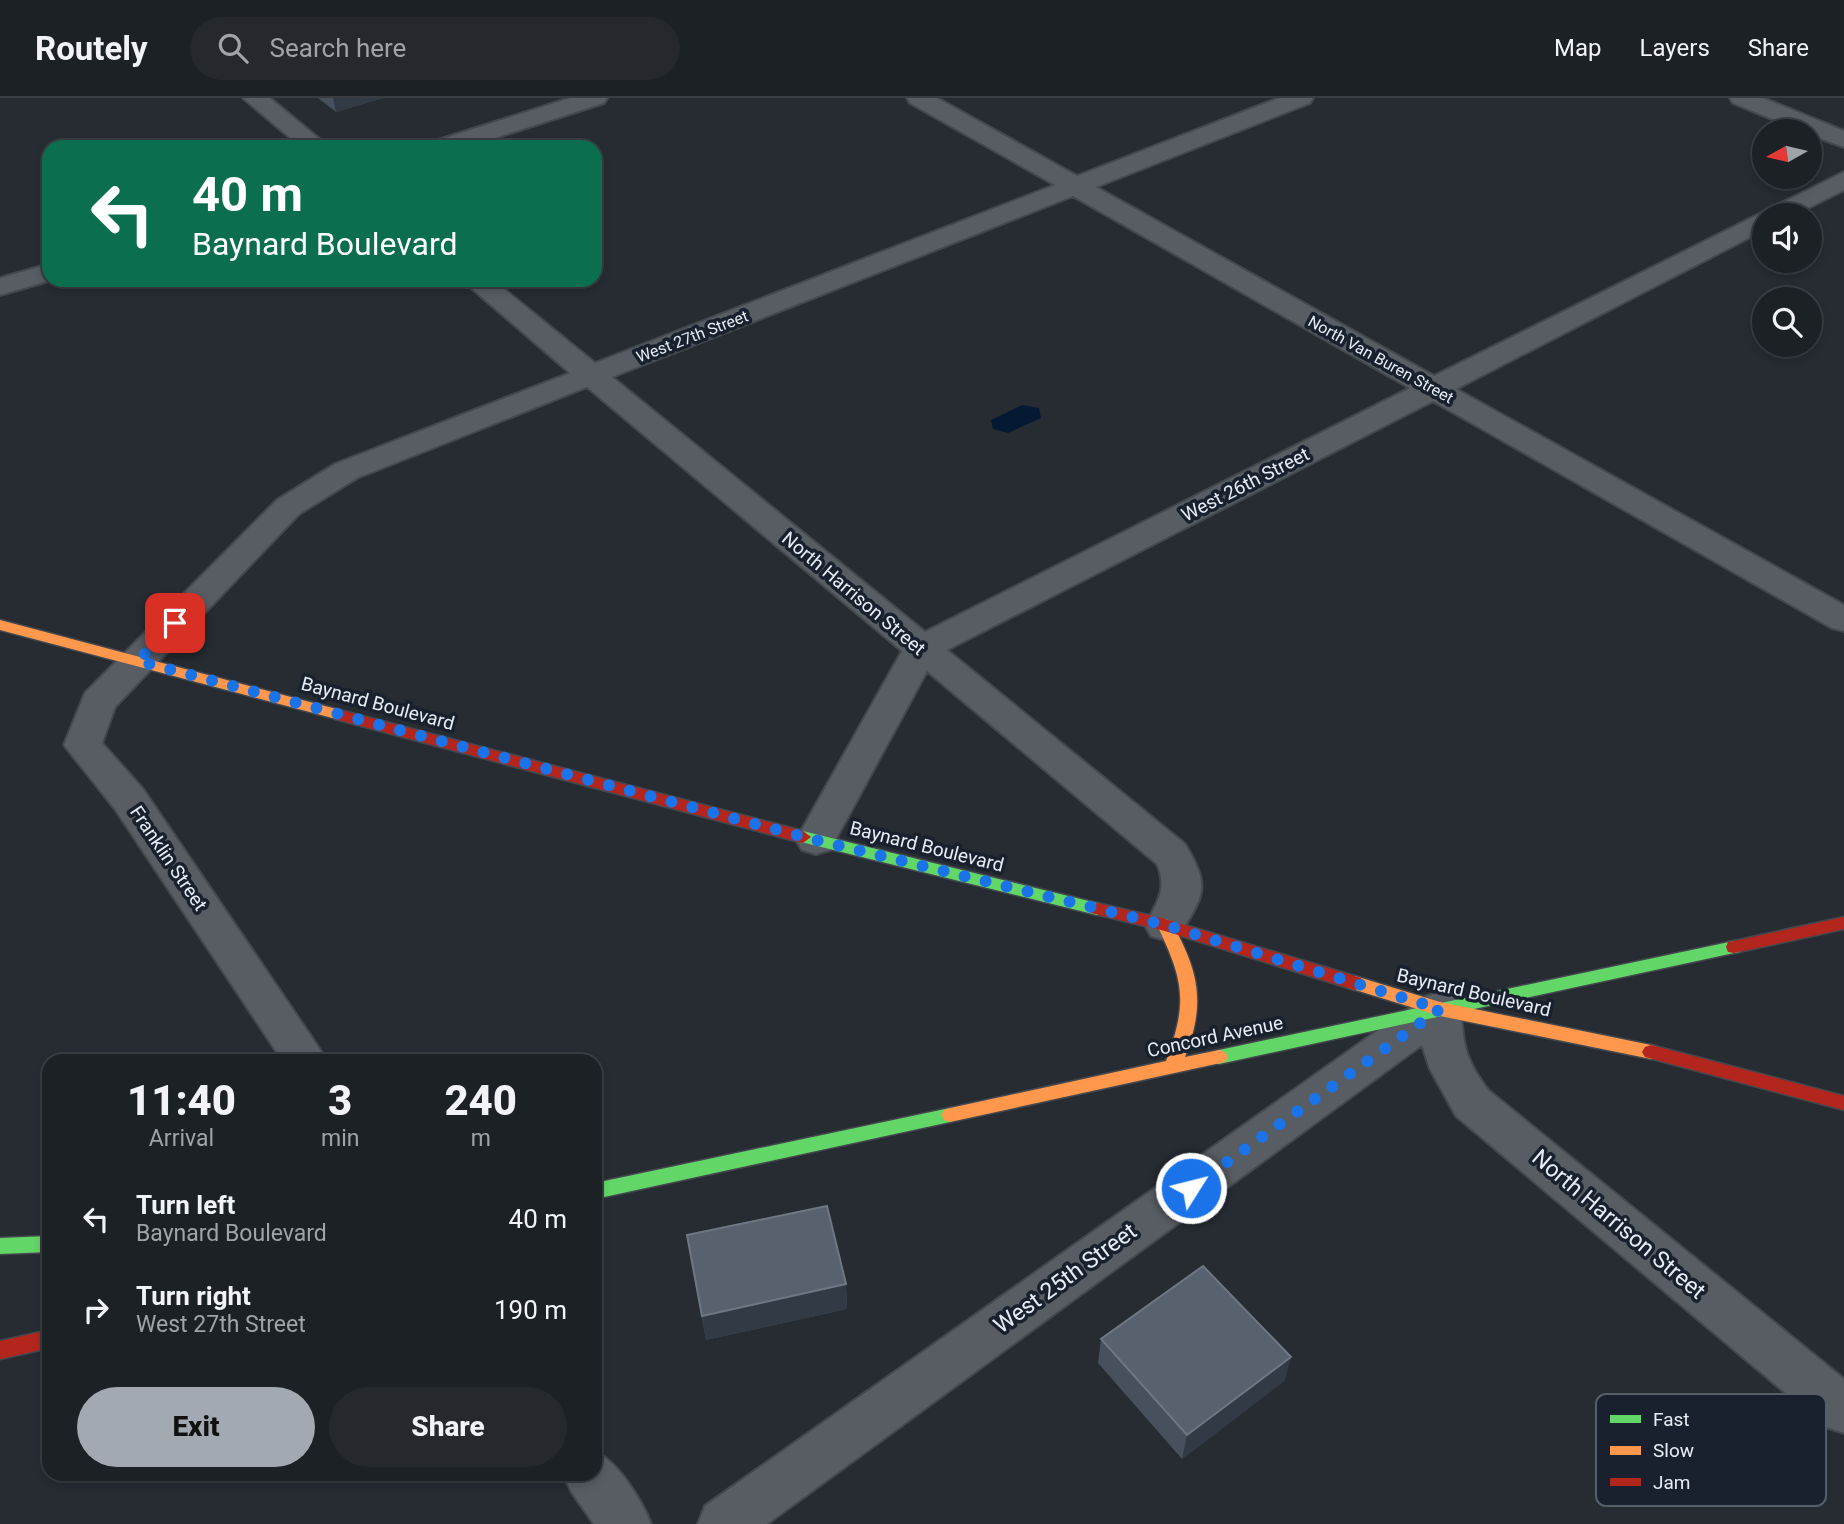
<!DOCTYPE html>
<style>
:root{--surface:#1c2126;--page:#25292e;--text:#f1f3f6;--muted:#a0a3a7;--line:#3a3e43;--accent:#a3a9b1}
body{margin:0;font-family:Roboto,sans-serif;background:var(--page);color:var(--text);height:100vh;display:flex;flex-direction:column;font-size:26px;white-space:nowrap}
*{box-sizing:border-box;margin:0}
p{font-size:23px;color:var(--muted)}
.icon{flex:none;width:38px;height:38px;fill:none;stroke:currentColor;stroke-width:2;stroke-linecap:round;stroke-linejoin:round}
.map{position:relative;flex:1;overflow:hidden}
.drawer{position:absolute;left:42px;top:956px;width:560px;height:427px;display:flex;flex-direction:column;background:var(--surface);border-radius:21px;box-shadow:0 4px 10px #0003,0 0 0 2px var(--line)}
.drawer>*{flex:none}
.top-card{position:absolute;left:42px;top:42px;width:560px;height:147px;border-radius:21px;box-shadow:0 4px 10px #0003,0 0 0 2px var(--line);background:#0b6e4f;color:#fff;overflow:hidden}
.needle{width:46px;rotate:262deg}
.fabs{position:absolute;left:1752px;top:21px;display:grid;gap:14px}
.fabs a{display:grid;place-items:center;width:70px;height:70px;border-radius:50%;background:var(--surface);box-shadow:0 4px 10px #0003,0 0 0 2px var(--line);font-size:35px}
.pin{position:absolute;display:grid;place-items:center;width:60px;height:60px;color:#fff;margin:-30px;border-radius:14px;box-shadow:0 4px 10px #0006}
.me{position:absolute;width:77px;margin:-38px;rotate:54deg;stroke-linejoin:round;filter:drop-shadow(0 0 5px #0008)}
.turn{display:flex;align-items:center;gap:24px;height:147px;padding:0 35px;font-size:32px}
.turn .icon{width:91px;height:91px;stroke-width:2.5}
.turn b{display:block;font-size:49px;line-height:60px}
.eta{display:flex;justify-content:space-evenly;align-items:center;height:119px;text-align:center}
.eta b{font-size:42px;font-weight:800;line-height:49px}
.primary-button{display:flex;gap:14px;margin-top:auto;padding:14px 35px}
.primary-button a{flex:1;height:80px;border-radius:42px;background:var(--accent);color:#111;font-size:28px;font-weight:800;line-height:80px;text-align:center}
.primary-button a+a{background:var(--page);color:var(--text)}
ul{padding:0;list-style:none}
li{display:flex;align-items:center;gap:21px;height:91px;padding:0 35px}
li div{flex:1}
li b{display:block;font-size:26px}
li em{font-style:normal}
header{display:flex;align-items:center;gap:42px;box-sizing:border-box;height:98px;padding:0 35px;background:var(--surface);border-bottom:2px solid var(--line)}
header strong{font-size:33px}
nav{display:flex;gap:38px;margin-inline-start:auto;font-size:24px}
.search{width:490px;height:63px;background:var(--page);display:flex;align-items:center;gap:18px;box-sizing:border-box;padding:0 24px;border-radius:38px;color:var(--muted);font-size:26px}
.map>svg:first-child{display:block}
.water{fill:#051932}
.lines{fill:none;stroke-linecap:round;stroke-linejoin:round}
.street-casing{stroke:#43484e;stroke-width:4}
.fast-casing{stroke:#43484e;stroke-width:3}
.slow-casing{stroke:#43484e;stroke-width:3}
.jam-casing{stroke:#43484e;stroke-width:3}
.street{fill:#585d63;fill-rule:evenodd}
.fast{fill:#63d668;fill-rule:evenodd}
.slow{fill:#ff974d;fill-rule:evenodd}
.jam{fill:#b3261e;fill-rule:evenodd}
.wall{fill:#46515d}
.shaded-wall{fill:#323b45}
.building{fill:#57626e;stroke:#6e7783;stroke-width:2}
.route{stroke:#1a73e8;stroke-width:12;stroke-dasharray:0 21.6}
.labels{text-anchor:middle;stroke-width:7;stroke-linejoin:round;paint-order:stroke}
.far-street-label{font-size:16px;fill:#e6edf5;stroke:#18212d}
.street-label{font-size:19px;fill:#e6edf5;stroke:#18212d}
.near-street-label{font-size:23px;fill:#e6edf5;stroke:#18212d}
.key{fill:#18212d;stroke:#565e69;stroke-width:2}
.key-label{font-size:19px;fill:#e6edf5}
</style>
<header>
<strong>Routely</strong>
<div class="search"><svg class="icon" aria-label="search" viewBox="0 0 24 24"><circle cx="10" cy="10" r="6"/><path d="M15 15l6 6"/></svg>Search here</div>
<nav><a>Map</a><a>Layers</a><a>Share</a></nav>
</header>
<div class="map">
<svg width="1844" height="1426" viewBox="0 0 1844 1426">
<rect width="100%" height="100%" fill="#262c32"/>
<path class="water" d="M1022,307L1039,310L1041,320L1008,335L993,331L991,322Z"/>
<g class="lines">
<g class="street-casing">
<path id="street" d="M243,0H270L329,49H301Z
M570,0H607L604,5L467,49H428L432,44Z
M907,0H937L1077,78L1279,0H1313L1310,5L1096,89L1434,278L1844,74V92L1794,117H1764V132L1456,291L1844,507V533L1832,530L1433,303L947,552L1185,746C1211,790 1204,796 1179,838L1165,842L1151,838L1145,827C1157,805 1168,791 1157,766L927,573L830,752L816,756L802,752L796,742L902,553L587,289L357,380L299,416L115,609L102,645L143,691L327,962H282L115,711L64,647L85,595L277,402L335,366L570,275L462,182H493L595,265L1055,87L910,5ZM1073,98L1410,290L925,534L612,279Z
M1730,0H1763L1844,33V49L1810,37V33H1801L1733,5Z
M49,166V182H52L0,197V180Z
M1440,894L1455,899C1463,915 1461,931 1465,948C1469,965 1478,978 1488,992L1844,1281V1335L1826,1329L1456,1018L1430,971L1422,947L767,1426H698L705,1408L1425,899Z
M595,1354C618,1363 642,1403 651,1426H594L571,1393L563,1376H595Z"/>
</g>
<g class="fast-casing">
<path id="fast" d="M803,733L1097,805L1103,807L1105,811L1103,815L1097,817L797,743L795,739L797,735Z
M1734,843L1740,844L1742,849L1740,854L1734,855L1219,966L1213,964L1210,959L1213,954L1219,952Z
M950,1010L956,1012L959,1017L956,1022L950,1024L595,1101V1085Z
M49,1138V1154L0,1156V1140Z"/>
</g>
<g class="slow-casing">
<path id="slow" d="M0,522L340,612L347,617L340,622L0,532Z
M1165,821L1171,823C1199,874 1206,904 1185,959L1219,952L1225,954L1228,959L1225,964L950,1024L944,1022L941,1017L944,1012L950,1010L1166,963C1188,904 1184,883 1157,827L1159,823Z
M1355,878L1440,904L1651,947L1657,949L1660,954L1657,959L1651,961L1440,918L1349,890L1346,885L1349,880Z"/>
</g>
<g class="jam-casing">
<path id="jam" d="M340,612L803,733L811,739L803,745L335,621L333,617L335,613Z
M1097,805L1165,821L1361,880L1364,885L1361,890L1355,892L1165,833L1091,815L1089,811L1091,807Z
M1844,819V831L1734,855L1728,854L1726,849L1728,844L1734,843Z
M1651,947L1844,998V1012L1645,959L1642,954L1645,949Z
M49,1232V1250L0,1261V1243Z"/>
</g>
<use href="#street" class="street"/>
<use href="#fast" class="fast"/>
<use href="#slow" class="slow"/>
<use href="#jam" class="jam"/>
</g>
<path class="wall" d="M318,0H383L336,14Z
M687,1137L846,1186L847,1211L706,1242Z
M1101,1241L1291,1259L1284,1283L1182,1361L1098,1265Z"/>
<path class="shaded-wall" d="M333,0H383L336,14Z
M846,1186L847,1211L706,1242L702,1218Z
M1291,1259L1284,1283L1182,1361L1187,1337Z"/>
<path class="building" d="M827,1108L846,1186L702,1218L687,1137Z
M1203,1168L1291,1259L1187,1337L1101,1241Z"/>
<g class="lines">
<path class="route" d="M175,525L138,563L816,742L1165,827L1440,911L1191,1090"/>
</g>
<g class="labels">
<g class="far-street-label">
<text transform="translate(692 238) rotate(-21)" y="6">West 27th Street</text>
<text transform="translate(1381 261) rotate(29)" y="6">North Van Buren Street</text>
</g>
<g class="street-label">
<text transform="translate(1245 386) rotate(-27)" y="7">West 26th Street</text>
<text transform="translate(854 495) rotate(40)" y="7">North Harrison Street</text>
<text transform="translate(378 605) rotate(15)" y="7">Baynard Boulevard</text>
<text transform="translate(927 748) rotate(14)" y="7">Baynard Boulevard</text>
<text transform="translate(169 760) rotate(56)" y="7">Franklin Street</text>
<text transform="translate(1474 894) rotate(13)" y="7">Baynard Boulevard</text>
<text transform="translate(1215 938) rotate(-12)" y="7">Concord Avenue</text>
</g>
<g class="near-street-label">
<text transform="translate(1619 1126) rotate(40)" y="8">North Harrison Street</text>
<text transform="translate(1065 1180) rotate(-36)" y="8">West 25th Street</text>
</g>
</g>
<rect x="1596" y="1296" width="230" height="112" rx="10" class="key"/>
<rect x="1610" y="1317" width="31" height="8" fill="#63d668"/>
<rect x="1610" y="1348" width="31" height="9" fill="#ff974d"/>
<rect x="1610" y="1380" width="31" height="8" fill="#b3261e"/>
<g class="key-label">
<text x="1653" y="1328">Fast</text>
<text x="1653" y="1359">Slow</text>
<text x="1653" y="1391">Jam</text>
</g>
</svg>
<div class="fabs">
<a><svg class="needle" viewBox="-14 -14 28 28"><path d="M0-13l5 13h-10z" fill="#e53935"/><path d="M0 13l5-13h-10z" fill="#a0a3a7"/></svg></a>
<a><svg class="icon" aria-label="sound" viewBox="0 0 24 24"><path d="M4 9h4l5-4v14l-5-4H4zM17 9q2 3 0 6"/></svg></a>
<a><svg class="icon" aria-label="search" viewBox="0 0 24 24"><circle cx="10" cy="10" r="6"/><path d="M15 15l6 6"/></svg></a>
</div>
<div class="pin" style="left:175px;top:525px;background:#d93025"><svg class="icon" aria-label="arrive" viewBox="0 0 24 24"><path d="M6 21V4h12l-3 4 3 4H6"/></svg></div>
<svg class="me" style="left:1191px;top:1090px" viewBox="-20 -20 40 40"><circle r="17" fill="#1a73e8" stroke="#fff" stroke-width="3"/><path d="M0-11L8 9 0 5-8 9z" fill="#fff"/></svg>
<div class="top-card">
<div class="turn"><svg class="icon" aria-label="left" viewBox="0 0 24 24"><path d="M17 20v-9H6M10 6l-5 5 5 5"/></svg><div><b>40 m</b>Baynard Boulevard</div></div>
</div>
<section class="drawer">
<div class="eta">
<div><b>11:40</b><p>Arrival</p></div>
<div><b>3</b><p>min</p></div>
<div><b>240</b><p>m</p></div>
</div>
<ul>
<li><svg class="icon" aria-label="left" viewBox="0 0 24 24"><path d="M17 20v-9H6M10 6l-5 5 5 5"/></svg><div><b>Turn left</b><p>Baynard Boulevard</p></div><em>40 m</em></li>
<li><svg class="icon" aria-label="right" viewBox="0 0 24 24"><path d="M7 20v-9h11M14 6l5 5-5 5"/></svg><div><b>Turn right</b><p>West 27th Street</p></div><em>190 m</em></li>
</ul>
<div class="primary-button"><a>Exit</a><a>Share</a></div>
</section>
</div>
